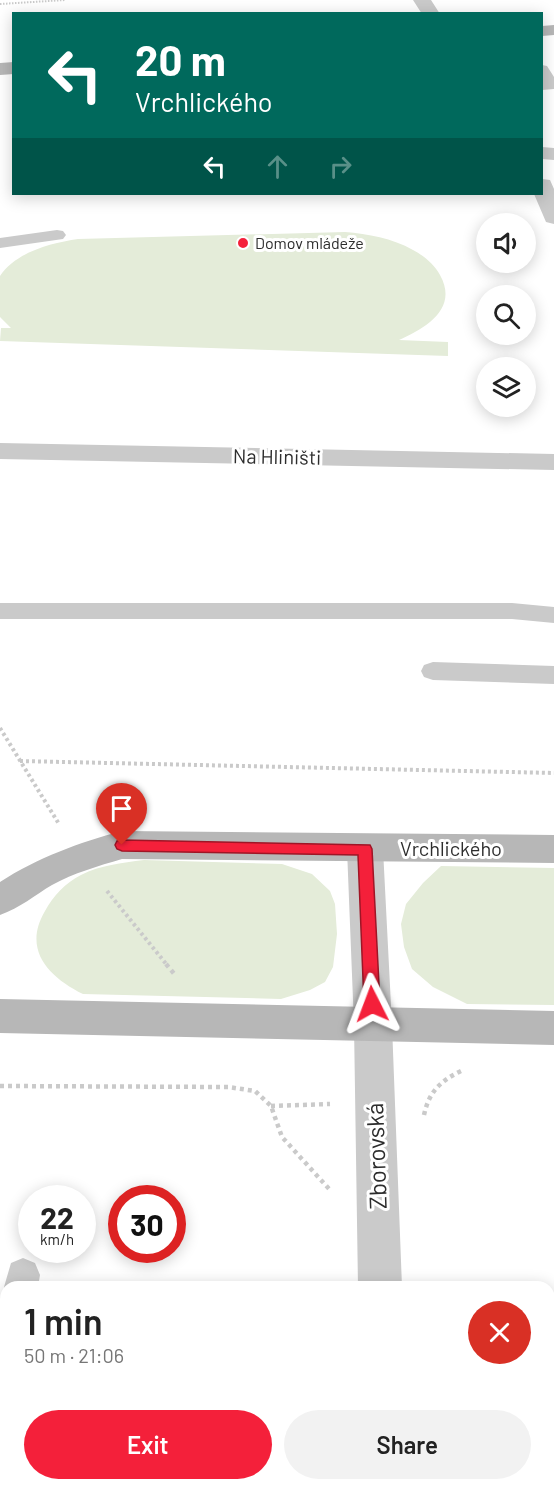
<!DOCTYPE html>
<meta charset="utf-8">
<style>
:root{--surface:#fff;--page:#f2f2f2;--text:#222;--muted:#767676;--accent:#f4203a}
body{margin:0;font-family:Barlow,sans-serif;background:var(--page);color:var(--text);height:100vh;display:flex;flex-direction:column;font-size:22px;white-space:nowrap}
*{box-sizing:border-box;margin:0}
p{font-size:20px;color:var(--muted)}
.icon{flex:none;width:33px;height:33px;fill:none;stroke:currentColor;stroke-width:2;stroke-linecap:round;stroke-linejoin:round}
.map{position:relative;flex:1;overflow:hidden}
.panel{position:absolute;left:0px;top:1281px;width:555px;height:210px;display:flex;flex-direction:column;background:var(--surface);border-radius:18px 18px 0 0;box-shadow:0 3px 15px #0003}
.panel>*{flex:none}
.top-card{position:absolute;left:12px;top:12px;width:531px;height:183px;border-radius:0px;box-shadow:0 3px 15px #0003;background:#00695c;color:#fff;overflow:hidden}
.buttons{position:absolute;left:476px;top:213px;display:grid;gap:12px}
.buttons a{display:grid;place-items:center;width:60px;height:60px;border-radius:50%;background:var(--surface);box-shadow:0 3px 15px #0003;font-size:30px}
.speed{position:absolute;left:18px;top:1185px;display:flex;gap:12px;font-size:30px;font-weight:700;text-align:center}
.speed>*{display:grid;place-content:center;width:78px;height:78px;border-radius:50%;background:var(--surface);box-shadow:0 3px 15px #0003;line-height:1}
.speed small{font-size:15px;font-weight:400}
.speed .limit{border:9px solid #d22;background:#fff;color:#111}
.pin{position:absolute;display:grid;place-items:center;width:51px;height:51px;color:#fff;margin:-62px -26px;border-radius:50% 50% 50% 0;rotate:-45deg;box-shadow:0 0 6px #0007}
.pin .icon{rotate:45deg}
.me{position:absolute;width:66px;margin:-33px;rotate:357deg;stroke-linejoin:round;filter:drop-shadow(0 0 4px #0008)}
.turn{display:flex;align-items:center;gap:21px;height:126px;padding:0 24px;font-size:27px}
.turn .icon{width:78px;height:78px;stroke-width:2.5}
.turn b{display:block;font-size:42px;line-height:51px}
.lanes{display:flex;align-items:center;height:57px;padding:0 24px;background:#0003;justify-content:center;gap:30px;direction:ltr}
.lanes .off{opacity:.35}
.round{display:grid;place-items:center;flex:none;width:63px;height:63px;border-radius:32px;background:var(--page)}
.summary{display:flex;align-items:center;justify-content:space-between;height:102px;padding:0 24px}
h1{font-size:36px;font-weight:600;line-height:45px}
.action{display:flex;gap:12px;margin-top:auto;padding:12px 24px}
.action a{flex:1;height:69px;border-radius:36px;background:var(--accent);color:#fff;font-size:24px;font-weight:600;line-height:69px;text-align:center}
.action a+a{background:var(--page);color:var(--text)}
.map>svg:first-child{display:block}
.green{fill:#e4ecd9}
.lines{fill:none;stroke-linecap:round;stroke-linejoin:round}
.path-far2{stroke:#cacaca;stroke-width:2;stroke-dasharray:1.5 1.5;stroke-linecap:butt}
.path-far1{stroke:#cacaca;stroke-width:4;stroke-dasharray:3 3;stroke-linecap:butt}
.path{stroke:#cacaca;stroke-width:4.5;stroke-dasharray:4 4;stroke-linecap:butt}
.lane{fill:#cacaca;fill-rule:evenodd}
.street{fill:#cacaca;fill-rule:evenodd}
.secondary{fill:#b7b7b7;fill-rule:evenodd}
.route{fill:#f4203a;stroke:#9f1526;stroke-width:1.5}
.poi-dot{fill:#f4203a;stroke:#fff;stroke-width:2}
.labels{text-anchor:middle;stroke-width:6;stroke-linejoin:round;paint-order:stroke}
.far-poi-label{font-size:16px;fill:#2d2d2d;stroke:#fff;text-anchor:start}
.street-label{font-size:20px;fill:#2d2d2d;stroke:#fff}
.near-street-label{font-size:24px;fill:#2d2d2d;stroke:#fff}
</style>
<div class="map">
<svg width="554" height="1491" viewBox="0 0 554 1491">
<rect width="100%" height="100%" fill="#fff"/>
<path class="green" d="M345,232C368,234 392,238 413,250C424,256 434,264 440,275C459,309 425,328 399,340L448,342V356L0,341L1,328H11L0,317V276C16,252 51,243 78,239Z
M144,860L282,864L312,874L330,891L335,904L337,934L333,967L325,982L310,990L281,999L83,994C49,977 22,950 45,911C53,896 65,883 81,875C101,865 121,863 144,860Z
M441,866L554,868V1005L467,1004L433,987L412,969L404,947L401,924L406,904L423,883Z"/>
<g class="lines">
<path class="path-far2" d="M0,4L65,0"/>
<path class="path-far1" d="M0,728L59,824
M20,761L554,773
M107,891L167,965"/>
<path class="path" d="M166,964L176,976
M0,1086L228,1087L255,1091L271,1106L282,1137L330,1190
M271,1106L330,1104
M424,1115C429,1092 440,1081 461,1071"/>
<path class="lane" d="M542,65L547,66L554,77V89L542,90Z
M57,230L63,231L66,235L63,239L0,248V238Z
M0,603H512L554,607V623L512,619H0Z
M433,662L554,666V684L433,680L424,677L421,671L424,665Z
M23,1258L35,1263L40,1275L38,1287H6V1292L4,1287L11,1263Z
M6,1393V1475L0,1478V1395Z"/>
<path class="street" d="M413,0H431L440,14H422Z
M542,147L554,148V160L542,159Z
M542,179L550,180L554,189V224L546,222L534,194H542Z
M0,443L554,454V470L0,459Z
M365,835L377,839L383,849L392,1025L402,1287H358L354,1025L347,849L353,839Z
M361,1485H409L410,1491H362Z"/>
<path class="secondary" d="M554,25V35L542,36V26Z
M14,62V74L0,75V63Z
M122,831L554,835V863L122,859C98,866 74,873 52,885C35,895 20,908 0,915V882C39,857 78,843 122,831Z
M0,999L554,1011V1045L0,1033Z"/>
</g>
<path class="route" d="M122,840L370,845L372,849L380,1004L378,1008L372,1010L367,1008L364,1004L358,855L122,851L117,849L115,845L117,841Z"/>
<circle class="poi-dot" cx="243" cy="243" r="6"/>
<g class="labels">
<g class="far-poi-label">
<text x="255" y="249">Domov mládeže</text>
</g>
<g class="street-label">
<text transform="translate(277 457) rotate(1)" y="7">Na Hliništi</text>
<text x="451" y="856">Vrchlického</text>
</g>
<g class="near-street-label">
<text transform="translate(377 1156) rotate(-92)" y="8">Zborovská</text>
</g>
</g>
</svg>
<div class="buttons">
<a><svg class="icon" aria-label="sound" viewBox="0 0 24 24"><path d="M4 9h4l5-4v14l-5-4H4zM17 9q2 3 0 6"/></svg></a>
<a><svg class="icon" aria-label="search" viewBox="0 0 24 24"><circle cx="10" cy="10" r="6"/><path d="M15 15l6 6"/></svg></a>
<a><svg class="icon" aria-label="layers" viewBox="0 0 24 24"><path d="M12 4l9 5-9 5-9-5zM3 14l9 5 9-5"/></svg></a>
</div>
<div class="speed"><div>22<small>km/h</small></div><div class="limit">30</div></div>
<div class="pin" style="left:122px;top:845px;background:#d93025"><svg class="icon" aria-label="arrive" viewBox="0 0 24 24"><path d="M6 21V4h12l-3 4 3 4H6"/></svg></div>
<svg class="me" style="left:372px;top:1004px" viewBox="-20 -20 40 40"><path d="M0-17L14 15 0 8-14 15z" fill="#f4203a" stroke="#fff" stroke-width="4"/></svg>
<div class="top-card">
<div class="turn"><svg class="icon" aria-label="left" viewBox="0 0 24 24"><path d="M17 20v-9H6M10 6l-5 5 5 5"/></svg><div><b>20 m</b>Vrchlického</div></div>
<div class="lanes"><svg class="icon" aria-label="left" viewBox="0 0 24 24"><path d="M17 20v-9H6M10 6l-5 5 5 5"/></svg><svg class="icon off" aria-label="ahead" viewBox="0 0 24 24"><path d="M12 20V5M6 11l6-6 6 6"/></svg><svg class="icon off" aria-label="right" viewBox="0 0 24 24"><path d="M7 20v-9h11M14 6l5 5-5 5"/></svg></div>
</div>
<section class="panel">
<div class="summary"><div><h1>1 min</h1><p>50 m · 21:06</p></div><a class="round" style="background:#d93025;color:#fff"><svg class="icon" aria-label="close" viewBox="0 0 24 24"><path d="M6 6l12 12M18 6L6 18"/></svg></a></div>
<div class="action"><a>Exit</a><a>Share</a></div>
</section>
</div>
